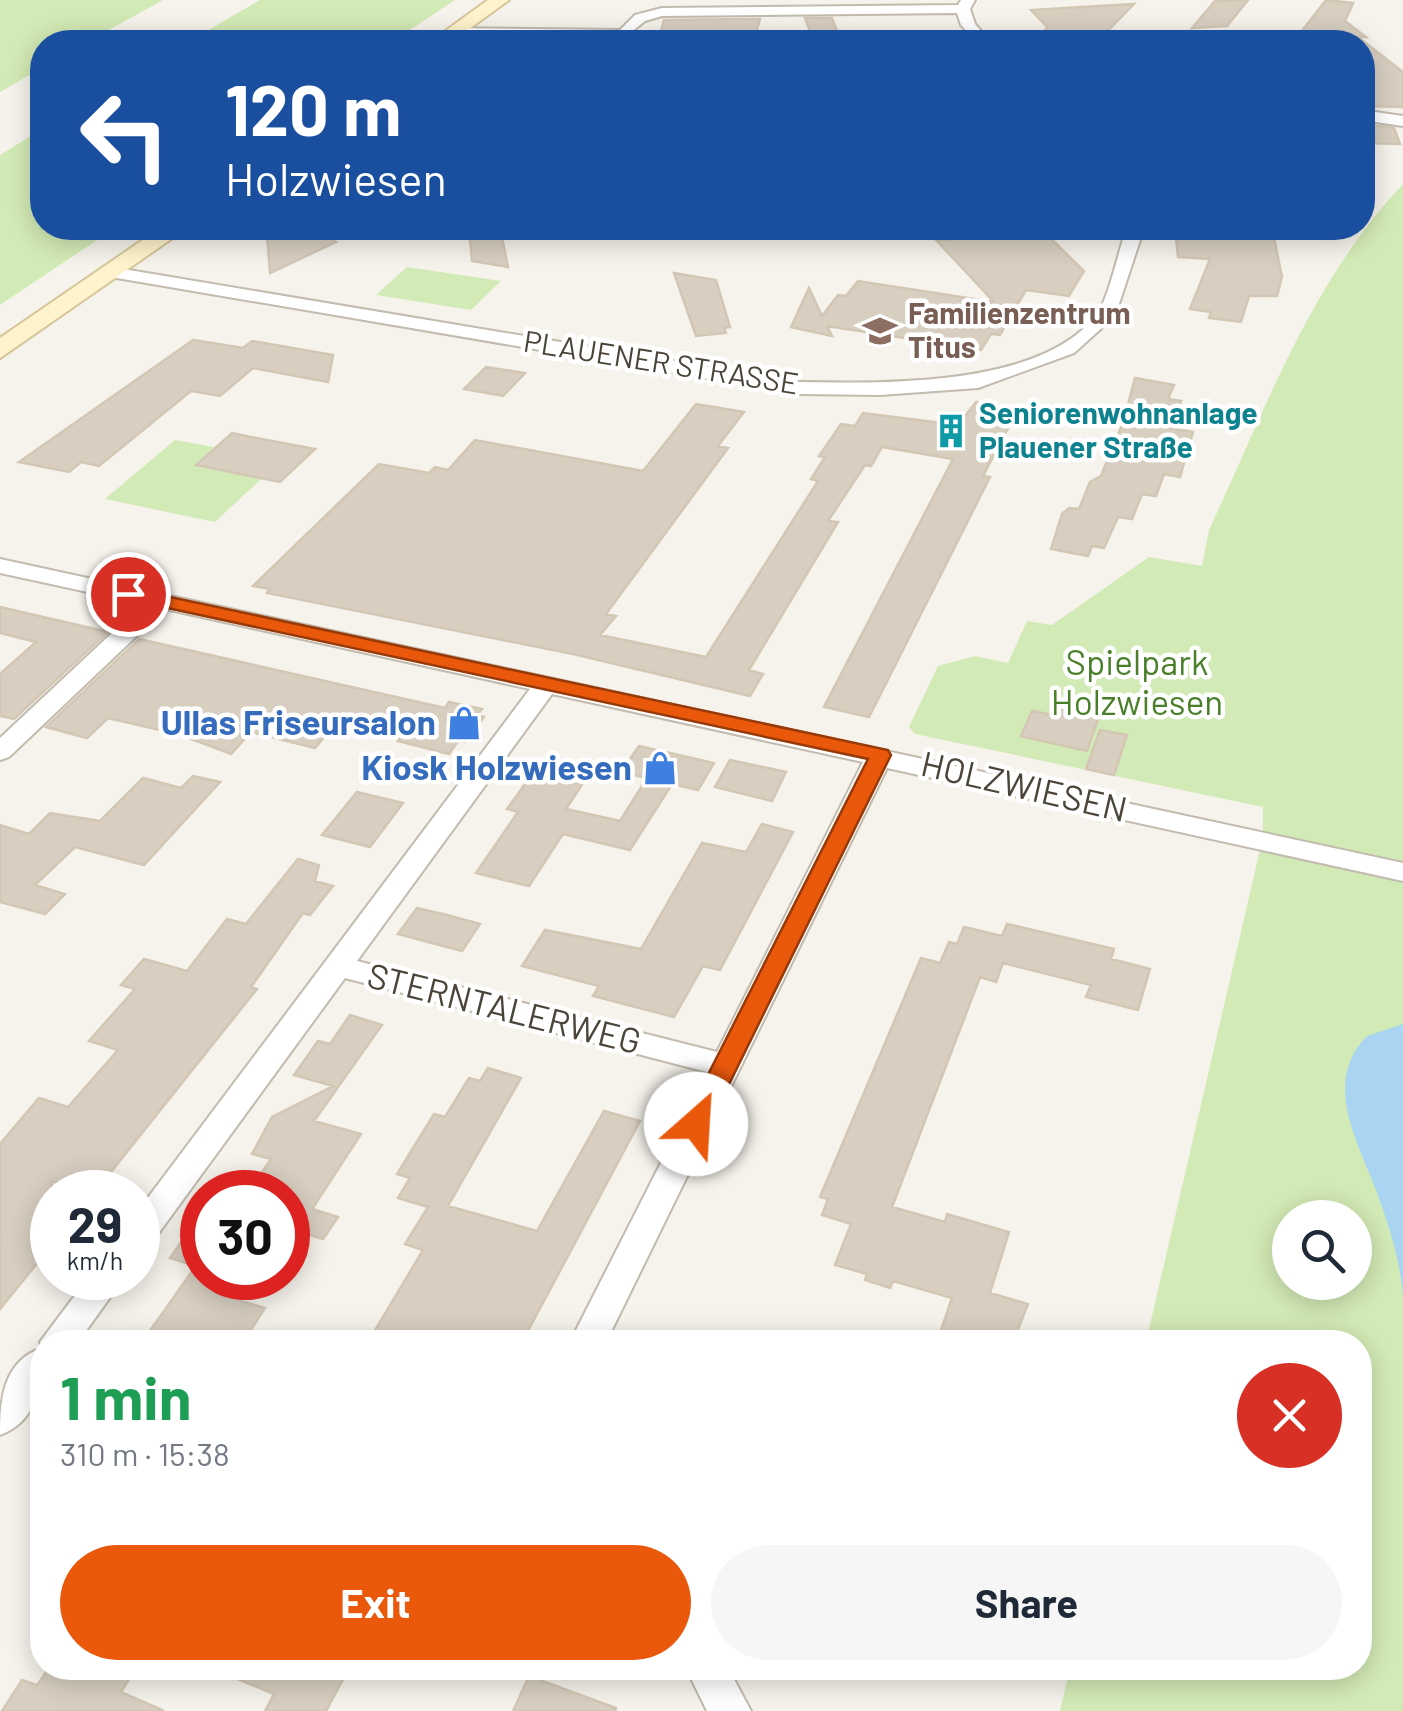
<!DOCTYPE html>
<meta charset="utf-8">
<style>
:root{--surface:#fff;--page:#f6f6f7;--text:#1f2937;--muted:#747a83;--accent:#ea580c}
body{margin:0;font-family:Barlow,sans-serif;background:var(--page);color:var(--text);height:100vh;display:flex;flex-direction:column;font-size:38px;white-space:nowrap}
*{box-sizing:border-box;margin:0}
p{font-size:32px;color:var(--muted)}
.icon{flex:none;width:55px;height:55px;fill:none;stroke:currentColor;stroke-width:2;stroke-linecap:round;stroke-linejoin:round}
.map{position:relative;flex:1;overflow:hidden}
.side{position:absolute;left:30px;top:1330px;width:1342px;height:350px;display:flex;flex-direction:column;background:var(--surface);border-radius:40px;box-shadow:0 5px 25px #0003}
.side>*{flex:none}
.hud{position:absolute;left:30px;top:30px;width:1345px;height:210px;border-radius:40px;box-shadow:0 5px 25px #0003;background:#1a4fa0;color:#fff;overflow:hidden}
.tools{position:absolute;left:1272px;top:1200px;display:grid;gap:20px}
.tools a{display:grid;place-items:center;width:100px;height:100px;border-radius:50%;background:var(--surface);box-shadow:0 5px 25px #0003;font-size:50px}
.speed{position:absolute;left:30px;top:1170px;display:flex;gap:20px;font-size:50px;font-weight:700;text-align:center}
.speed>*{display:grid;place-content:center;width:130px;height:130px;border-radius:50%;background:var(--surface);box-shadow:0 5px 25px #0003;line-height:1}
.speed small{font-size:25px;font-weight:400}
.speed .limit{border:15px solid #d22;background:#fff;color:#111}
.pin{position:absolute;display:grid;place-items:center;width:85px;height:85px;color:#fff;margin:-42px;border:5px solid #fff;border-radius:50%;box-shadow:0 2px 10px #0007}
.me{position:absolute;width:110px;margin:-55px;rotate:26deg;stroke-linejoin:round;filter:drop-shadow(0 0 8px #0008)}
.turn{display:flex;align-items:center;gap:35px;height:210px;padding:0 30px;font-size:45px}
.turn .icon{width:130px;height:130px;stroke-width:2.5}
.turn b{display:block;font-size:70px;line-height:85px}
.round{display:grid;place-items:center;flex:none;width:105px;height:105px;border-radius:52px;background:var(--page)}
.summary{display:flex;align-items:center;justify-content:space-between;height:170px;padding:0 30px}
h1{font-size:60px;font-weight:700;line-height:75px;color:#1e9e55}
.action{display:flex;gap:20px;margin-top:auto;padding:20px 30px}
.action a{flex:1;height:115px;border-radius:60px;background:var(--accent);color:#fff;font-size:40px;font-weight:700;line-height:115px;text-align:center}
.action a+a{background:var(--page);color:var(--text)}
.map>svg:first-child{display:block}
.green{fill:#d2eab5;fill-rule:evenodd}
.water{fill:#a9d4f2}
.building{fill:#d8cfc1;stroke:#d3c7b4;stroke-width:2.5}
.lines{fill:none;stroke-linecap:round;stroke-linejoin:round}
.street-casing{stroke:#c2bbae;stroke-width:4}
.secondary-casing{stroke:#d6c79b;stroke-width:4}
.street{fill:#fff;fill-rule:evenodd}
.secondary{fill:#fff3cd;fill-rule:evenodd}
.route{fill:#ea580c;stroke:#983908;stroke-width:2.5}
.labels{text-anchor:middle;stroke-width:9;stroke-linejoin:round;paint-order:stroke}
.far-education-label{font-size:30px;font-weight:bold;fill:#785e54;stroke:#fff;text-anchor:start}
.far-street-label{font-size:30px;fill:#4b4439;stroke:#fff}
.far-culture-label{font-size:30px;font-weight:bold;fill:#0d838f;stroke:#fff;text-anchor:start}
.park-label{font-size:35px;fill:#4a7f2a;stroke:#fff}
.shop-label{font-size:35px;font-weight:bold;fill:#366cbe;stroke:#fff;text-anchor:end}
.street-label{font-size:35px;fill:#4b4439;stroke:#fff}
</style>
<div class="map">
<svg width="1403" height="1711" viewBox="0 0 1403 1711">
<rect width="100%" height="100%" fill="#f6f3ec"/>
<path class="green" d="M0,0H163L87,42H42V68L0,92Z
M260,0H455L392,42H188Z
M42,129V228H115L0,305V155Z
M1403,184V1711H1060L1070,1668H1360V1342H1146L1263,837V807L915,734L909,727L938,666L975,656L1008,663L1027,621L1052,625L1149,557L1202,566L1209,530C1266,408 1310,283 1403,184ZM1290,1218H1355V1282H1290Z
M407,267L501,281L471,310L376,295Z
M175,440L214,447L194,466L261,479L215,522L105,499Z"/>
<path class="water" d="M1403,1024V1296C1401,1267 1391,1232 1381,1204C1364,1151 1318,1086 1367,1036Z"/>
<path class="building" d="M1248,0L1227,26L1192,28L1215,1Z
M1326,0L1353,3L1345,21L1366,37H1358L1403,72V107L1362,106V42L1294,41Z
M1134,4L1097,42H1029L1048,28L1031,10Z
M805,18H832L841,42H814Z
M760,19L754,40L659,38L664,20Z
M1362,124L1394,128L1400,144L1362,143Z
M297,228H311L336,242L270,273L267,234L279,236Z
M469,228H500L508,267L472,261Z
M1040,228L1084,271L1069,296L1026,290L1000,335L991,334L981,350L827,326L832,336L791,327L809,288L822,316L838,295L846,296L858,281L994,302L937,241Z
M1175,228H1272L1282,277L1277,296H1249L1241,322L1209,318L1211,312L1190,309L1210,259L1178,257Z
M674,273L716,280L730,327L724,328L726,333L696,336Z
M193,340L243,348L252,341L333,355L328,382L253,368L220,396L191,391L99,466L81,462L69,472L19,462Z
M486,367L525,373L503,396L464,389Z
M1135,378L1174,385L1168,399L1181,401L1170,428L1193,432L1180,477L1164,474L1156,496L1142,494L1132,519L1118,517L1104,548L1092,546L1088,556L1051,549L1062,514L1069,508L1079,509L1090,482L1101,476L1124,420Z
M976,402L1018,409L983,476L990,477L869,717L824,707L953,459L882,447L871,466L865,465L828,521L838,522L749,670L763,674L750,696L573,654L267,593L270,589L253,586L379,464L429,473L435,467L448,470L475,440L643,471L696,404L744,412L718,446L728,448L606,614L616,616L600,635L706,657L818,481L811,479L825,457L819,456L841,424L855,426L863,413L958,425Z
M232,433L251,437L315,449L280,482L196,465Z
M0,607L108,632L14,719L0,716V674L36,642L0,633Z
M139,639L445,708L449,702L482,709L477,715L484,717L465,742L458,741L449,754L398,741L405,732L341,717L315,748L251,732L231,754L181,735L108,718L87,738L46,727Z
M1061,709L1099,716L1087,751L1021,736L1032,711L1058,716Z
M1100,730L1127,735L1114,775L1086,769Z
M639,746L714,763L698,790L672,784L630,850L563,834L529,886L476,873L518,812L507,809L536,769L585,780L566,809L620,821L647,778L621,772Z
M730,760L786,772L772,801L715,787Z
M193,776L220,782L144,865L75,847L35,885L65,894L45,914L0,902V825L29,834L50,813L100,821L143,778L181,788Z
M357,792L403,803L370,847L322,835Z
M762,824L793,832L720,970L703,966L674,1017L593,996L599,986L522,966L545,930L641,949L702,843L746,852Z
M298,859L319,865L315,881L333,886L310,915L303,913L251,987L257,989L102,1183L90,1192L52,1181V1245L0,1309V1144L39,1098L68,1107L118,1050L89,1041L135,989L121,985L144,959L187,971L227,919L246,924Z
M417,908L447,915L480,924L462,951L398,934Z
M1007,924L1114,949L1111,959L1150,969L1138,1010L1086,997L1091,985L1003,963L996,982L980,977L892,1207L945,1222L947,1214L1009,1232L990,1293L1028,1304L1013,1342H937L952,1298L893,1281L890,1288L865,1280L867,1274L835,1265L851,1224L822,1215L828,1199L820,1197L921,958L940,963L949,942L957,944L964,927L1002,936Z
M350,1015L382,1025L314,1121L361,1134L312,1209L338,1217L323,1239L297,1231L288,1246V1192H248L271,1159L252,1154L272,1117L333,1086L294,1075L318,1041L330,1044Z
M488,1068L521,1078L448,1206L537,1231L604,1111L640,1121L522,1342H368L423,1250L405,1244L428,1207L398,1198L410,1178L397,1174L434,1114L445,1117L469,1078L480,1081Z
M202,1212V1268L170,1258Z
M193,1270L202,1273V1278L249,1288L241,1301L265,1308L243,1342H142Z
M49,1668H136L121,1692L164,1711H2L22,1680L37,1685Z
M211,1668H349L326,1711H265L274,1694Z
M529,1676L616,1708L615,1711H513Z"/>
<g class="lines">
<g class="street-casing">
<path id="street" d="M961,0H975L970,9L975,24L991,42H977L961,25L957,13L662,16L645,21L624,38L454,36L447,32L454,28L620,30L635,15L662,8L958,5Z
M1362,110L1403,116V126L1362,120Z
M1127,228H1144L1115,316L1074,353L978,388L880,395L799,394L111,277L102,272L111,267L799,382C881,383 1042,388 1097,314C1110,296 1118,250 1127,228Z
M0,559L1403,863V881L887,768L606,1342H570L707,1072L345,978L150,1245L138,1249V1211L530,689L165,609L9,757L0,760V738L143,604L0,573ZM552,694L863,762L717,1052L357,961Z
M88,1278H124L78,1342H42V1347L40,1342Z
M42,1348C44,1382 37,1422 0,1435C0,1400 3,1361 42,1348Z
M686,1668H728L751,1711H707Z"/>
</g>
<g class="secondary-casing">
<path id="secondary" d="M488,0H509L451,42H430Z
M160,228H187L0,358V338Z"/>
</g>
<use href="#street" class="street"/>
<use href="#secondary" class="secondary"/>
</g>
<path class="route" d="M128,588L888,750L891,755L706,1131H687L683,1124L868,759L121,598V590Z"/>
<defs>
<g id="school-bare" transform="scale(2.7)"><path d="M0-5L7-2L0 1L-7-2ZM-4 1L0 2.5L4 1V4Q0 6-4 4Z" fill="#8d6e63" stroke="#fff" stroke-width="2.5" paint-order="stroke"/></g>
<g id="building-bare" transform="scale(2.7)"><path d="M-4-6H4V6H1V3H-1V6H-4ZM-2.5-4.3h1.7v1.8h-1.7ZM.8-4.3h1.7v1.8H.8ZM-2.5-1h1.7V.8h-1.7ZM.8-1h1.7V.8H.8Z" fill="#0f9aa8" stroke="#fff" stroke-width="2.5" paint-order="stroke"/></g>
<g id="shop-bare" transform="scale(2.7)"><path d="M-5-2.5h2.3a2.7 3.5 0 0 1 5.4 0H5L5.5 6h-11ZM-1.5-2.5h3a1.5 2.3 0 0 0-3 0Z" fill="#3f7fe0" stroke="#fff" stroke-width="2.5" paint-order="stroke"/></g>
</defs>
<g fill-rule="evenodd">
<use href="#school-bare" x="880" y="331"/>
<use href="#building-bare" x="951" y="431"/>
<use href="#shop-bare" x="464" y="723"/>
<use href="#shop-bare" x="660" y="768"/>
</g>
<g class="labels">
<g class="far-education-label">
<text x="908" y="324">Familienzentrum<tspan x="908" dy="34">Titus</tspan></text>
</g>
<g class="far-street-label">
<text transform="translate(661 363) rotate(9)" y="10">PLAUENER STRASSE</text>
</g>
<g class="far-culture-label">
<text x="979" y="424">Seniorenwohnanlage<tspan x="979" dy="34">Plauener Straße</tspan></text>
</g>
<g class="park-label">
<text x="1137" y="675">Spielpark<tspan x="1137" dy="40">Holzwiesen</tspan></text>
</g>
<g class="shop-label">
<text x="436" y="735">Ullas Friseursalon</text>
<text x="632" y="780">Kiosk Holzwiesen</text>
</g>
<g class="street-label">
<text transform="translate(1024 787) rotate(13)" y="12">HOLZWIESEN</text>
<text transform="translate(504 1009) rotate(14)" y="12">STERNTALERWEG</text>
</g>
</g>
</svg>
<div class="tools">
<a><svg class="icon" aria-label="search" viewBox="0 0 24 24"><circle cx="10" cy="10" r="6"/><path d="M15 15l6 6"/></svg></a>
</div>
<div class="speed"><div>29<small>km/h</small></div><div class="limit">30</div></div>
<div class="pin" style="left:128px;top:594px;background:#d93025"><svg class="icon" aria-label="arrive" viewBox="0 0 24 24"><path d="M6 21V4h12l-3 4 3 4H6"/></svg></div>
<svg class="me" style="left:696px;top:1124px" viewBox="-20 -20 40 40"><circle r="19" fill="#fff"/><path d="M0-13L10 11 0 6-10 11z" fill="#ea580c"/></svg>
<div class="hud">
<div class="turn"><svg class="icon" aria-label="left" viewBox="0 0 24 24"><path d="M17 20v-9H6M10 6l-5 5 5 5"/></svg><div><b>120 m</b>Holzwiesen</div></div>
</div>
<section class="side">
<div class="summary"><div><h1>1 min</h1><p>310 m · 15:38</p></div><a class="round" style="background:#d93025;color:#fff"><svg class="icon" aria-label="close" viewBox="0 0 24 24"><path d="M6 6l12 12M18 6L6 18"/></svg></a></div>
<div class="action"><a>Exit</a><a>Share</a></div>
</section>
</div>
